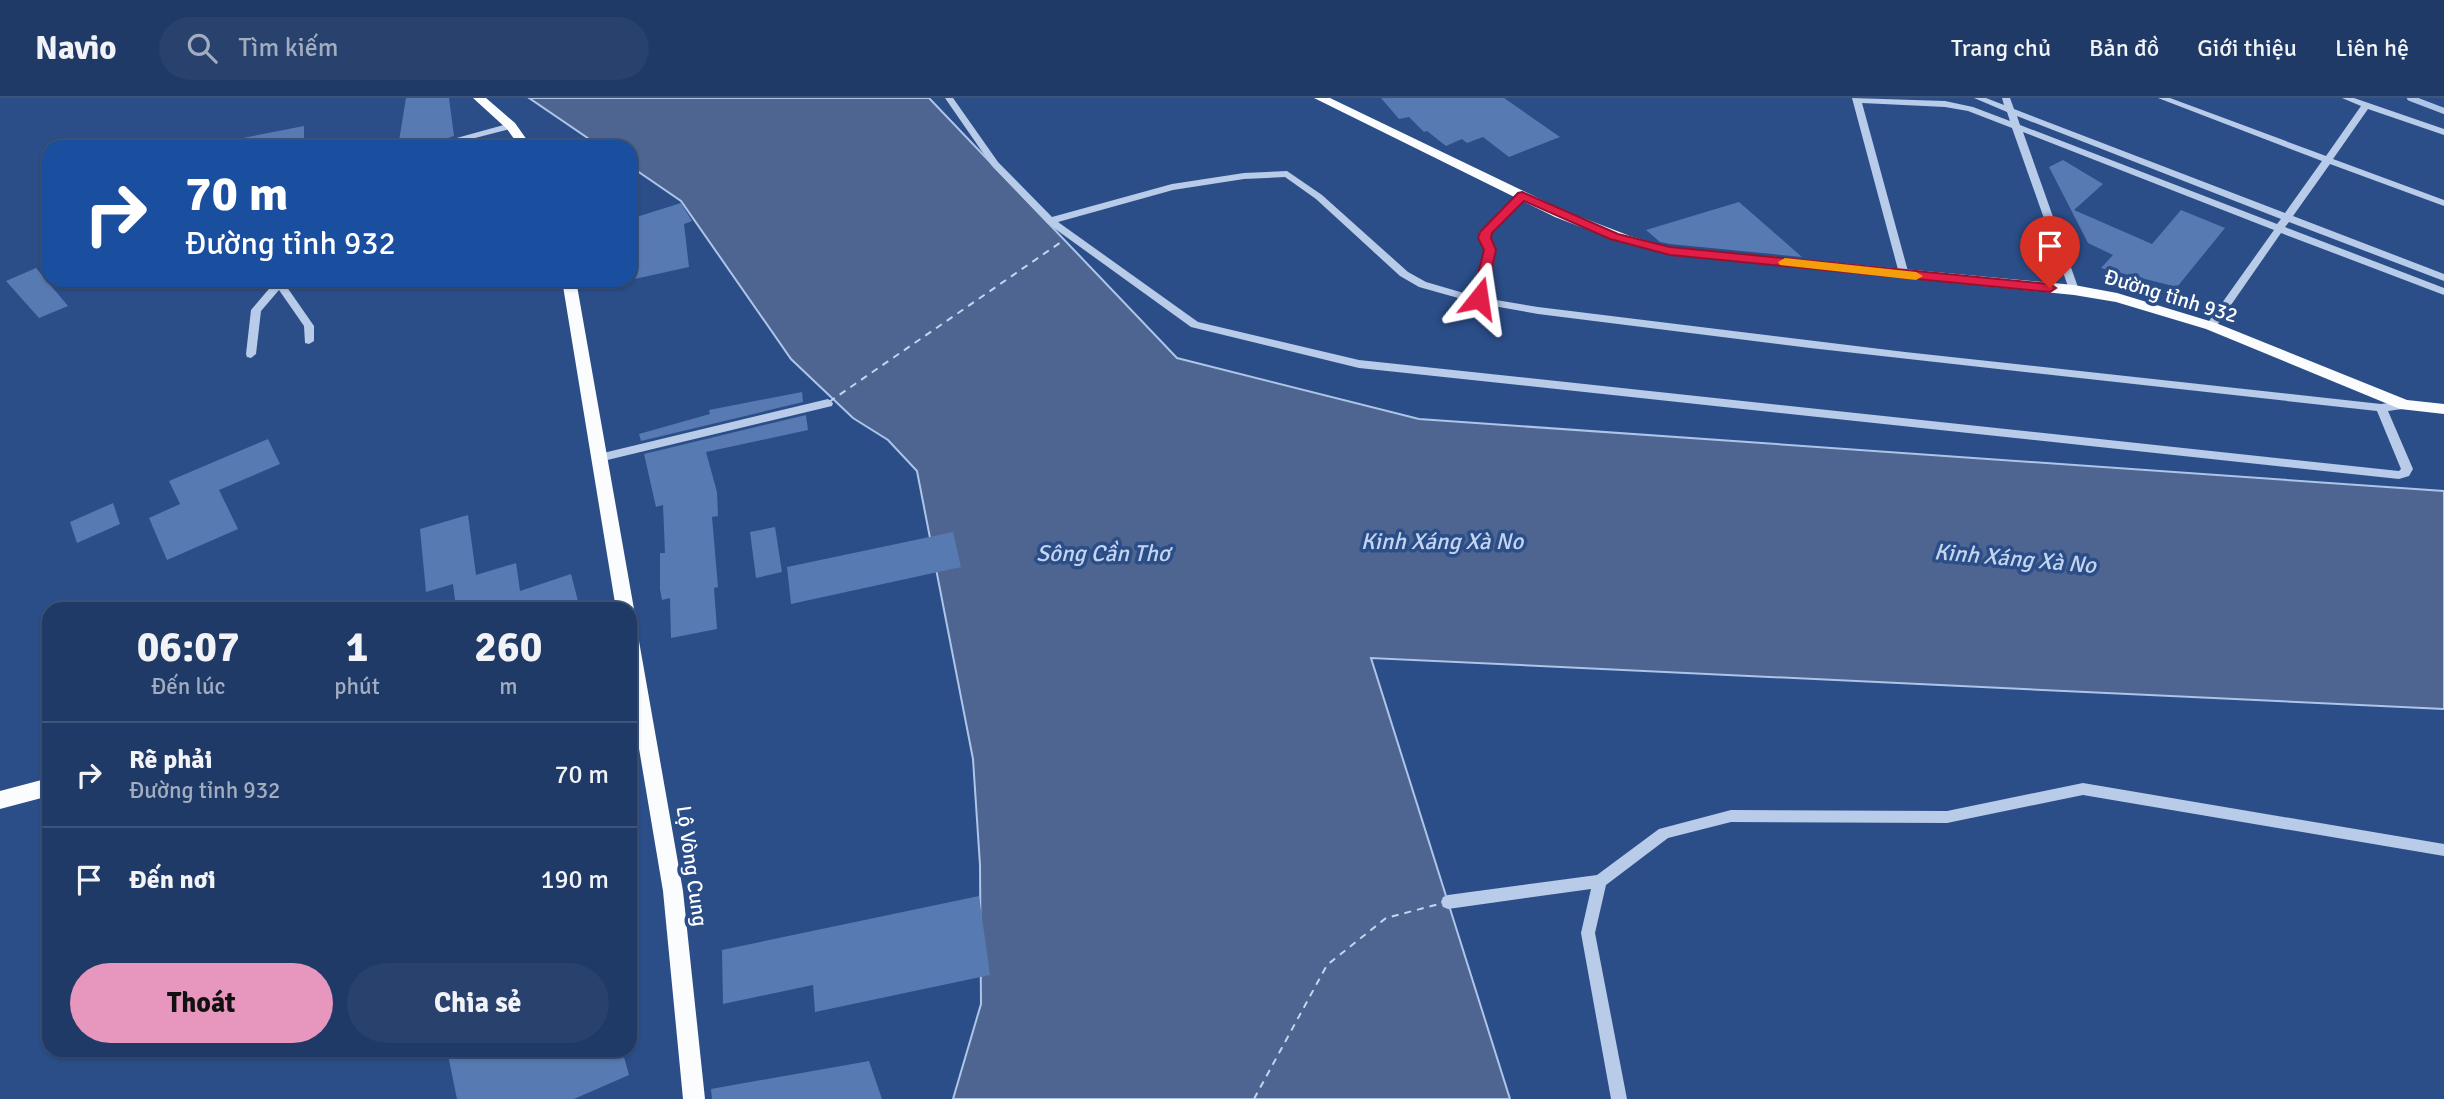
<!DOCTYPE html>
<html lang="vi">
<meta charset="utf-8">
<style>
:root{--surface:#203a67;--page:#28416d;--text:#f1f3f6;--muted:#a2adc0;--line:#3d547b;--accent:#e797bd}
body{margin:0;font-family:Signika,sans-serif;background:var(--page);color:var(--text);height:100vh;display:flex;flex-direction:column;font-size:26px;white-space:nowrap}
*{box-sizing:border-box;margin:0}
p{font-size:23px;color:var(--muted)}
.icon{flex:none;width:38px;height:38px;fill:none;stroke:currentColor;stroke-width:2;stroke-linecap:round;stroke-linejoin:round}
.map{position:relative;flex:1;overflow:hidden}
.panel{position:absolute;left:42px;top:504px;width:595px;height:455px;display:flex;flex-direction:column;background:var(--surface);border-radius:21px;box-shadow:0 2px 5px #0004,0 0 0 2px var(--line)}
.panel>*{flex:none}
.top-card{position:absolute;left:42px;top:42px;width:595px;height:147px;border-radius:21px;box-shadow:0 2px 5px #0004,0 0 0 2px var(--line);background:#1a4fa0;color:#fff;overflow:hidden}
.pin{position:absolute;display:grid;place-items:center;width:60px;height:60px;color:#fff;margin:-72px -30px;border-radius:50% 50% 50% 0;rotate:-45deg;box-shadow:0 0 7px #0007}
.pin .icon{rotate:45deg}
.me{position:absolute;width:77px;margin:-38px;rotate:15deg;stroke-linejoin:round;filter:drop-shadow(0 0 5px #0008)}
.turn{display:flex;align-items:center;gap:24px;height:147px;padding:0 28px;font-size:32px}
.turn .icon{width:91px;height:91px;stroke-width:2.5}
.turn b{display:block;font-size:49px;line-height:60px}
.eta{display:flex;justify-content:space-evenly;align-items:center;height:119px;text-align:center}
.eta b{font-size:42px;font-weight:800;line-height:49px}
.action{display:flex;gap:14px;margin-top:auto;padding:14px 28px}
.action a{flex:1;height:80px;border-radius:42px;background:var(--accent);color:#111;font-size:28px;font-weight:800;line-height:80px;text-align:center}
.action a+a{background:var(--page);color:var(--text)}
ul{padding:0;list-style:none}
li{display:flex;align-items:center;gap:21px;height:105px;padding:0 28px;border-top:2px solid var(--line)}
li div{flex:1}
li b{display:block;font-size:26px}
li em{font-style:normal}
header{display:flex;align-items:center;gap:42px;box-sizing:border-box;height:98px;padding:0 35px;background:var(--surface);border-bottom:2px solid var(--line)}
header strong{font-size:33px}
nav{display:flex;gap:38px;margin-inline-start:auto;font-size:24px}
.search{width:490px;height:63px;background:var(--page);display:flex;align-items:center;gap:18px;box-sizing:border-box;padding:0 24px;border-radius:38px;color:var(--muted);font-size:26px}
.map>svg:first-child{display:block}
.water{fill:#4d6590;stroke:#adc5e8;stroke-width:2}
.lines{fill:none;stroke-linecap:round;stroke-linejoin:round}
.stream{stroke:#adc5e8;stroke-width:6}
.ferry{stroke:#c4d5f0;stroke-width:2;stroke-dasharray:7 6;stroke-linecap:butt}
.building{fill:#577ab2}
.minor{fill:#b8cbe8;fill-rule:evenodd}
.major{fill:#fafcfe;fill-rule:evenodd}
.route{fill:#e11d48;stroke:#92132f;stroke-width:2}
.slow{fill:#f59e0b}
.labels{text-anchor:middle;stroke-width:7;stroke-linejoin:round;paint-order:stroke}
.street-label{font-size:21px;fill:#fff;stroke:#2b4e89}
.water-label{font-size:23px;font-style:italic;fill:#c4d5f0;stroke:#2b4e89}
</style>
<header>
<strong>Navio</strong>
<div class="search"><svg class="icon" aria-label="search" viewBox="0 0 24 24"><circle cx="10" cy="10" r="6"/><path d="M15 15l6 6"/></svg>Tìm kiếm</div>
<nav><a>Trang chủ</a><a>Bản đồ</a><a>Giới thiệu</a><a>Liên hệ</a></nav>
</header>
<div class="map">
<svg width="2444" height="1001" viewBox="0 0 2444 1001">
<rect width="100%" height="100%" fill="#2b4e89"/>
<path class="water" d="M529,0H929L1177,260L1419,321L2444,393V611L1371,560L1510,1001H953L981,906L980,767L973,661L917,373L888,342L853,320L791,261L681,103L630,68V49H601Z"/>
<g class="lines">
<path class="stream" d="M2410,0L2444,13"/>
<path class="ferry" d="M829,304L1064,142
M1254,1001L1327,867L1386,820L1443,805"/>
</g>
<path class="building" d="M406,0H449L454,38L421,49H398Z
M1381,0H1504L1560,39L1509,59L1483,39L1467,45L1462,41L1446,48L1427,33L1424,34L1409,19L1399,21Z
M304,28V49H244L243,40Z
M2063,62L2103,86L2074,112L2152,146L2181,112L2225,130L2177,189L2101,170L2113,157L2088,145L2049,69Z
M1739,104L1802,159L1670,146L1660,144L1646,132Z
M681,105L692,123L684,126L689,169L630,182V121Z
M36,170L68,208L39,220L6,183Z
M802,294L803,304L641,343L639,336L710,316L709,312Z
M806,317L808,332L706,354L717,394L718,418L712,419L718,489L714,490L717,531L671,540L670,500L662,502L660,491V455H665L663,407L656,409L644,356Z
M268,341L280,366L219,392L238,431L167,462L149,420L180,406L169,383Z
M113,405L120,426L77,445L70,424Z
M468,417L476,477L516,465L520,493L571,476L580,511H473L471,504L456,509L453,486L426,494L420,431Z
M775,429L782,474L756,480L750,434Z
M953,434L961,469L791,506L787,469Z
M979,798L990,877L815,914L813,887L723,906L722,852Z
M447,952H622L629,977L574,1001H457Z
M869,963L882,1001H712L711,991Z"/>
<g class="lines">
<path class="minor" d="M945,0H953L998,64L1052,119L1172,86L1244,75L1287,73L1322,97L1408,174L1426,184L1474,198L1485,152L1480,140L1482,134L1519,96L1522,95L1527,98L1525,100L1491,135L1490,140L1495,152L1484,200L1538,209L1905,254L2381,306L2405,303L2410,307L2409,310L2388,313L2413,371L2409,378L2399,381L1359,270L1191,229L1047,125L992,68ZM1285,79L1316,101L1400,178L1419,189L1476,205L1538,216L1810,250L2377,313L2401,371L2399,373L1359,262L1198,224L1058,124L1173,92L1244,81Z
M1852,0L1945,3L1973,9L2010,23L2007,14L1974,0H1986L2004,7L2002,0H2010L2014,11L2285,115L2322,63L2158,0H2170L2326,58L2361,8L2342,0H2354L2444,31V37L2368,11L2333,61L2444,102V108L2330,66L2293,118L2444,176V183L2289,124L2285,129L2444,190V197L2281,135L2215,230H2207V226L2274,132L2023,34L2079,192L2078,194H2070L2012,30L1968,13L1945,9L1862,5L1909,177L1904,180L1900,179ZM2017,18L2281,121L2277,126L2020,27Z
M511,25L515,28L514,30L440,49H424Z
M272,182H282L314,228V243L309,246L305,245L304,228L279,192L261,213L256,256L251,260L247,259L246,256L251,212L274,185Z
M828,301L833,305L832,308L599,364L593,360L599,356Z
M2083,685L2444,746V758L2083,697L1947,725L1731,724L1668,740L1606,787L1595,835L1627,1001H1611L1581,835L1591,791L1448,811L1443,809L1441,804L1443,799L1448,797L1597,777L1659,731L1731,712L1947,713Z"/>
<path class="major" d="M473,0H486L515,25L532,49H520L507,31Z
M1314,0H1330L1565,113L1630,138L1670,149L2074,187L2117,195L2216,225L2407,302L2444,306V316L2400,311L2206,231L2116,204L2074,197L1670,157L1620,144L1555,119Z
M562,182H576L634,511L630,516V511H616Z
M630,536L636,538L639,543L683,793L705,1001H683L663,793L630,597Z
M49,680V698L0,711V693Z"/>
</g>
<path class="route" d="M1522,94L1618,136L1670,149L2050,186L2056,190L2050,194L1670,157L1610,141L1524,103L1492,135L1491,140L1496,152L1485,200L1479,205L1474,203L1472,200L1484,152L1478,140L1480,134L1518,95Z"/>
<path class="slow" d="M1785,160L1916,174L1923,178L1916,182L1780,167L1778,164Z"/>
<g class="labels">
<g class="street-label">
<text transform="translate(2171 198) rotate(17)" y="7">Đường tỉnh 932</text>
<text transform="translate(692 768) rotate(82)" y="7">Lộ Vòng Cung</text>
</g>
<g class="water-label">
<text x="1442" y="451">Kinh Xáng Xà No</text>
<text x="1103" y="463">Sông Cần Thơ</text>
<text transform="translate(2015 460) rotate(5)" y="8">Kinh Xáng Xà No</text>
</g>
</g>
</svg>
<div class="pin" style="left:2050px;top:190px;background:#d93025"><svg class="icon" aria-label="arrive" viewBox="0 0 24 24"><path d="M6 21V4h12l-3 4 3 4H6"/></svg></div>
<svg class="me" style="left:1479px;top:200px" viewBox="-20 -20 40 40"><path d="M0-17L14 15 0 8-14 15z" fill="#e11d48" stroke="#fff" stroke-width="4"/></svg>
<div class="top-card">
<div class="turn"><svg class="icon" aria-label="right" viewBox="0 0 24 24"><path d="M7 20v-9h11M14 6l5 5-5 5"/></svg><div><b>70 m</b>Đường tỉnh 932</div></div>
</div>
<section class="panel">
<div class="eta">
<div><b>06:07</b><p>Đến lúc</p></div>
<div><b>1</b><p>phút</p></div>
<div><b>260</b><p>m</p></div>
</div>
<ul>
<li><svg class="icon" aria-label="right" viewBox="0 0 24 24"><path d="M7 20v-9h11M14 6l5 5-5 5"/></svg><div><b>Rẽ phải</b><p>Đường tỉnh 932</p></div><em>70 m</em></li>
<li><svg class="icon" aria-label="arrive" viewBox="0 0 24 24"><path d="M6 21V4h12l-3 4 3 4H6"/></svg><div><b>Đến nơi</b></div><em>190 m</em></li>
</ul>
<div class="action"><a>Thoát</a><a>Chia sẻ</a></div>
</section>
</div>
